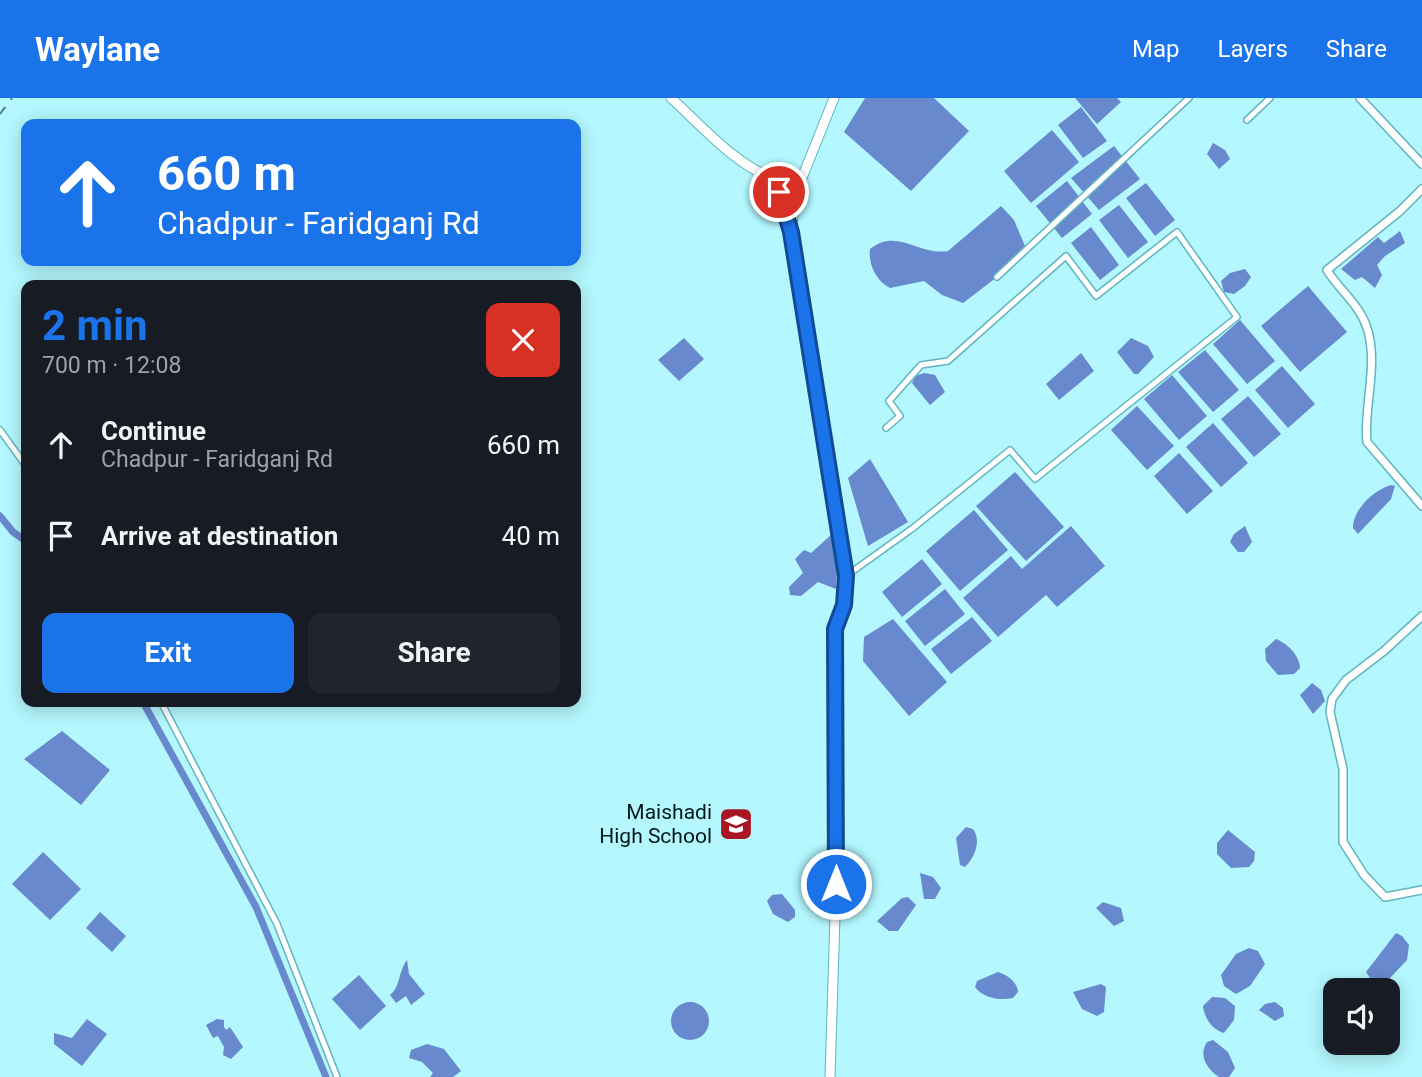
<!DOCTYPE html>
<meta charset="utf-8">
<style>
:root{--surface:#171b24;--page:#20242c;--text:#f1f3f6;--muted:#9ea1a6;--accent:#1a73e8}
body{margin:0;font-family:Roboto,sans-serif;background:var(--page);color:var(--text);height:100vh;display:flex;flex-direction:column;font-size:26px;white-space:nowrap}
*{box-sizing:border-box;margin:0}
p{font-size:23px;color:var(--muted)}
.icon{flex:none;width:38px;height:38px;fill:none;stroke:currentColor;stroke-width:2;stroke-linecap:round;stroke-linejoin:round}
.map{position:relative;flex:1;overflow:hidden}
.side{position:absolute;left:21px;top:182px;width:560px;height:427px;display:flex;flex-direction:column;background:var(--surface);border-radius:14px;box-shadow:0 4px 18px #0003}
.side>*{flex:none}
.banner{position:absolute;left:21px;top:21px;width:560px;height:147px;border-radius:14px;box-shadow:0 4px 18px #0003;background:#1a73e8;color:#fff;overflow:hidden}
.fabs{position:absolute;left:1323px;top:880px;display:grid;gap:14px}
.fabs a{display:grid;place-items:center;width:77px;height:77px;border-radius:14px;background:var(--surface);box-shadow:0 4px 18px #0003;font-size:35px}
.pin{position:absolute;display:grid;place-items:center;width:60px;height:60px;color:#fff;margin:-30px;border:4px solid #fff;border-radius:50%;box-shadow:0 2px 7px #0007}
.me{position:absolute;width:77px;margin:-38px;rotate:0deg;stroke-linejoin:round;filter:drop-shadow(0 0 5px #0008)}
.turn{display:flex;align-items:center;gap:24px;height:147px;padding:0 21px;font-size:32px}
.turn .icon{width:91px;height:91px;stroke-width:2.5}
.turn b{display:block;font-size:49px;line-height:60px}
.round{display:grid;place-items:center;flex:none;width:74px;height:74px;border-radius:14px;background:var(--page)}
.overview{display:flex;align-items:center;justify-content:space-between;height:119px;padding:0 21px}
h1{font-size:42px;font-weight:700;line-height:52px;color:var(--accent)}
.cta{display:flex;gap:14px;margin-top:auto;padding:14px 21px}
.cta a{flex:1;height:80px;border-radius:14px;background:var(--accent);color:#fff;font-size:28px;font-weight:700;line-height:80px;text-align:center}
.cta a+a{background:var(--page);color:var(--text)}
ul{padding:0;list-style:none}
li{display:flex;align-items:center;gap:21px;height:91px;padding:0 21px}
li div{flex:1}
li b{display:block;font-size:26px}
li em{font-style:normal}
header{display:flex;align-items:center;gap:42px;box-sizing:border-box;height:98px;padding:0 35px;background:var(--accent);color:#fff}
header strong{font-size:33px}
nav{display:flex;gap:38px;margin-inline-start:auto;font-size:24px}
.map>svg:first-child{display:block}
.water{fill:#6889cd}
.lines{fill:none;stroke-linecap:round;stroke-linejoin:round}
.canal{stroke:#6889cd;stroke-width:7}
.minor-casing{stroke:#5fb5be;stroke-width:8}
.tertiary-casing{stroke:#5fb5be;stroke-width:10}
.primary-casing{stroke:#5fb5be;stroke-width:11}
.minor{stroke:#fff;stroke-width:5}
.tertiary{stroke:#fff;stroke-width:7}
.primary{stroke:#fff;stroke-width:9}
.rail{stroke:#537e83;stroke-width:2;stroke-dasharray:9 9;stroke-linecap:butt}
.route-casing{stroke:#114b97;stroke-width:18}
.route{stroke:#1a73e8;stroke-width:12}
.labels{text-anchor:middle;stroke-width:5;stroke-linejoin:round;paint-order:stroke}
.poi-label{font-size:21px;fill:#00171a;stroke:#b4f7fe;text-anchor:end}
</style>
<header>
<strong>Waylane</strong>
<nav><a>Map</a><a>Layers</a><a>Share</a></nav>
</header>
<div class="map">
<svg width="1422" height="979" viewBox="0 0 1422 979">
<rect width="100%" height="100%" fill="#b4f7fe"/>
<path class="water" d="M865,0H934L969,33L911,93L844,34Z
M1075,0H1117L1121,4L1097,26Z
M1081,9L1107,43L1083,60L1058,27Z
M1052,32L1079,64L1031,105L1004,73Z
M1213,45L1225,52L1230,61L1219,71L1207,56Z
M1114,48L1140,81L1099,112L1071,80Z
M1067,83L1092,116L1062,140L1036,108Z
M1146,85L1175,122L1155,138L1126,100Z
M1119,107L1148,144L1128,160L1099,122Z
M1001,108L1014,122L1025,148L997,179L963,205L942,197L924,183L890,190C876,183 868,166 870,151C897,129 919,158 948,153Z
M1091,129L1119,167L1100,182L1071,145Z
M1400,133L1405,145L1385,158L1377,167L1382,177L1375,190L1362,179L1355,182L1341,171L1378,139L1384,145Z
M1245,171L1251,179L1245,188L1234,196L1224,194L1221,183L1230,175Z
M1308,188L1347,234L1300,274L1261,228Z
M1240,222L1275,263L1247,286L1213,246Z
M684,240L704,261L679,283L658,262Z
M1131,240L1148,248L1154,259L1138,276H1134L1117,254Z
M1205,252L1239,292L1213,314L1178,274Z
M1081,255L1094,273L1059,302L1046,286Z
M1282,268L1315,306L1288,330L1255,292Z
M924,275L935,277L945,294L930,307L912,285L915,278Z
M1172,277L1207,318L1179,342L1144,301Z
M1248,298L1281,336L1254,359L1221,321Z
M1137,308L1174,348L1147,372L1111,332Z
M1213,325L1248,365L1221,389L1186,349Z
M1179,355L1213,393L1187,416L1154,378Z
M870,361L908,424L868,448L848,380Z
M1015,374L1064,429L1026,463L976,408Z
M1391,387L1395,388L1391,401L1358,436L1353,430C1353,411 1374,392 1391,387Z
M974,412L1008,452L960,493L926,453Z
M1071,428L1105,468L1057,509L1046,497L998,539L963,500L1011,458L1022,471Z
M1245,428L1252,444L1244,454H1238L1230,444L1234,436Z
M832,436L837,472L836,491L818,484L801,498L790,497L789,489L803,475L795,461L804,452L811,455Z
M922,461L942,486L902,519L882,494Z
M945,491L965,516L925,548L905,523Z
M972,519L992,543L951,576L931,551Z
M893,521L947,584L909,618L863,563L864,539Z
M1276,541C1287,545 1300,558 1300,570L1294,576L1278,577L1266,563L1265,551Z
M1312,585L1321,592L1325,603L1313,616L1300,597Z
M62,633L110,672L81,707L24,661Z
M966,729L973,731C982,743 974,760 965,769L960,767L956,740Z
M1228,732L1255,754L1254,763L1249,769L1231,770L1217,756V745Z
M43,754L81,791L50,822L12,786Z
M920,775L933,779L941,790L935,801H924Z
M859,785L865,793L856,814L848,811L852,788Z
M782,796L795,812V819L788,824L773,816L767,803L772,797Z
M908,799L916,807L898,833H889L877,823L902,800Z
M1103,804L1121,810L1124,823L1114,828L1096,810Z
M100,814L126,838L112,854L86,830Z
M1396,835L1402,838L1409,847L1407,862L1388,882L1372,883L1366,874Z
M1249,850L1258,853L1265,866L1250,888L1236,896L1224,888L1221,877L1236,856Z
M407,862L409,876L425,896L411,907L406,898L396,905L390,897C401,888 398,874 407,862Z
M998,874C1007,877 1017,883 1018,894L1013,900C1000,903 983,900 975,889L977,883Z
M359,877L386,908L360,932L332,901Z
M1101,886L1106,889L1104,914L1097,918L1082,911L1073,894Z
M1212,899L1225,900L1235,908L1234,922L1224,935C1212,932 1204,919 1203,908Z
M671 923a19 19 0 1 1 38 0a19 19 0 1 1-38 0Z
M1275,904L1283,910L1284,918L1275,923L1259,912L1265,906Z
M87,921L107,936L82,968L54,946V935L72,940Z
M217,921L224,922V929L226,932L230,929L243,949L231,961L223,957L224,949L218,938L213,940L206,927Z
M1213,942L1228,954L1235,970L1229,979H1219C1207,971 1198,958 1207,944Z
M427,946L444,951L461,973L453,979H430L433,975L422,964L409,960L411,952Z"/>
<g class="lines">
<path class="canal" d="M0,418L13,434L26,443
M143,604L256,809L326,979"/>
<g class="minor-casing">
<path id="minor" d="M1247,22L1270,0
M997,179L1189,0
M0,332L26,368
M846,478L913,430L1010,352L1035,381L1237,219L1177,134L1096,198L1066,158L948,263L921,267L889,303L900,318L886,330
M161,604L277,826L337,979"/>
</g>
<g class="tertiary-casing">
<path id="tertiary" d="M1360,0L1422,66
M1422,91L1400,113L1327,172C1339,192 1360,207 1367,230C1379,266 1363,311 1367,344L1422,408
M1422,518L1384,553L1346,582L1332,601L1330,614L1343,671V744L1364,777L1385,799L1422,792"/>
</g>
<g class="primary-casing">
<path id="primary" d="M671,0C701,27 736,68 775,81C785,84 794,81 802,77
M767,79L780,94L789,125
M830,979L836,786L835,531L844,507L846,478L791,134L796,95L834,0"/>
</g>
<use href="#minor" class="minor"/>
<use href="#tertiary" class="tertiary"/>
<use href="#primary" class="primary"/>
<path class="rail" d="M0,16L12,0"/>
</g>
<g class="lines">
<g class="route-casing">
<path id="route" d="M779,94L791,134L846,478L844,507L835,531L836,786"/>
</g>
<use href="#route" class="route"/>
</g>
<defs>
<g id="school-square" transform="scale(1.75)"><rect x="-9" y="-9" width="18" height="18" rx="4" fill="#aa1523" stroke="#b4f7fe"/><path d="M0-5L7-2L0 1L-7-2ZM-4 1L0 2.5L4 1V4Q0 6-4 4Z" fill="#fff"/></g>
</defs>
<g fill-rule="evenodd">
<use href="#school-square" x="736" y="726"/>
</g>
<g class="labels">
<g class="poi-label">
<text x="712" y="721">Maishadi<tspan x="712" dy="24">High School</tspan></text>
</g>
</g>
</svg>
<div class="fabs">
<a><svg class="icon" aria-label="sound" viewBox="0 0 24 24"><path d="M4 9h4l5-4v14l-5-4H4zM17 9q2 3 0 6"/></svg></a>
</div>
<div class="pin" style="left:779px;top:94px;background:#d93025"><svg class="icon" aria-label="arrive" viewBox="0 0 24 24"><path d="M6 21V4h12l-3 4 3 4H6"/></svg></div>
<svg class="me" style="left:836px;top:786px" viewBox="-20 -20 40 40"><circle r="17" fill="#1a73e8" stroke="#fff" stroke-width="3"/><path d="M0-11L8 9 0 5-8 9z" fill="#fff"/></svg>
<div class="banner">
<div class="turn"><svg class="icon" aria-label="ahead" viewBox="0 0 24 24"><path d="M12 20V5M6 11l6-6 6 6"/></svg><div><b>660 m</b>Chadpur - Faridganj Rd</div></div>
</div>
<section class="side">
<div class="overview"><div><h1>2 min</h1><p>700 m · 12:08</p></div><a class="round" style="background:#d93025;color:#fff"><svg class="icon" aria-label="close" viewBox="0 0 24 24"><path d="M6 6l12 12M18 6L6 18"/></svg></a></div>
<ul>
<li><svg class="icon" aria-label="ahead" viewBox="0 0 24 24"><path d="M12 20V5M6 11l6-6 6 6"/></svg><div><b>Continue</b><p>Chadpur - Faridganj Rd</p></div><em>660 m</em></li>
<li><svg class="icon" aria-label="arrive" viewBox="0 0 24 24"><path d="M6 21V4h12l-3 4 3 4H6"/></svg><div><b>Arrive at destination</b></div><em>40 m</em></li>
</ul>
<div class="cta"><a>Exit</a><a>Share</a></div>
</section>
</div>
